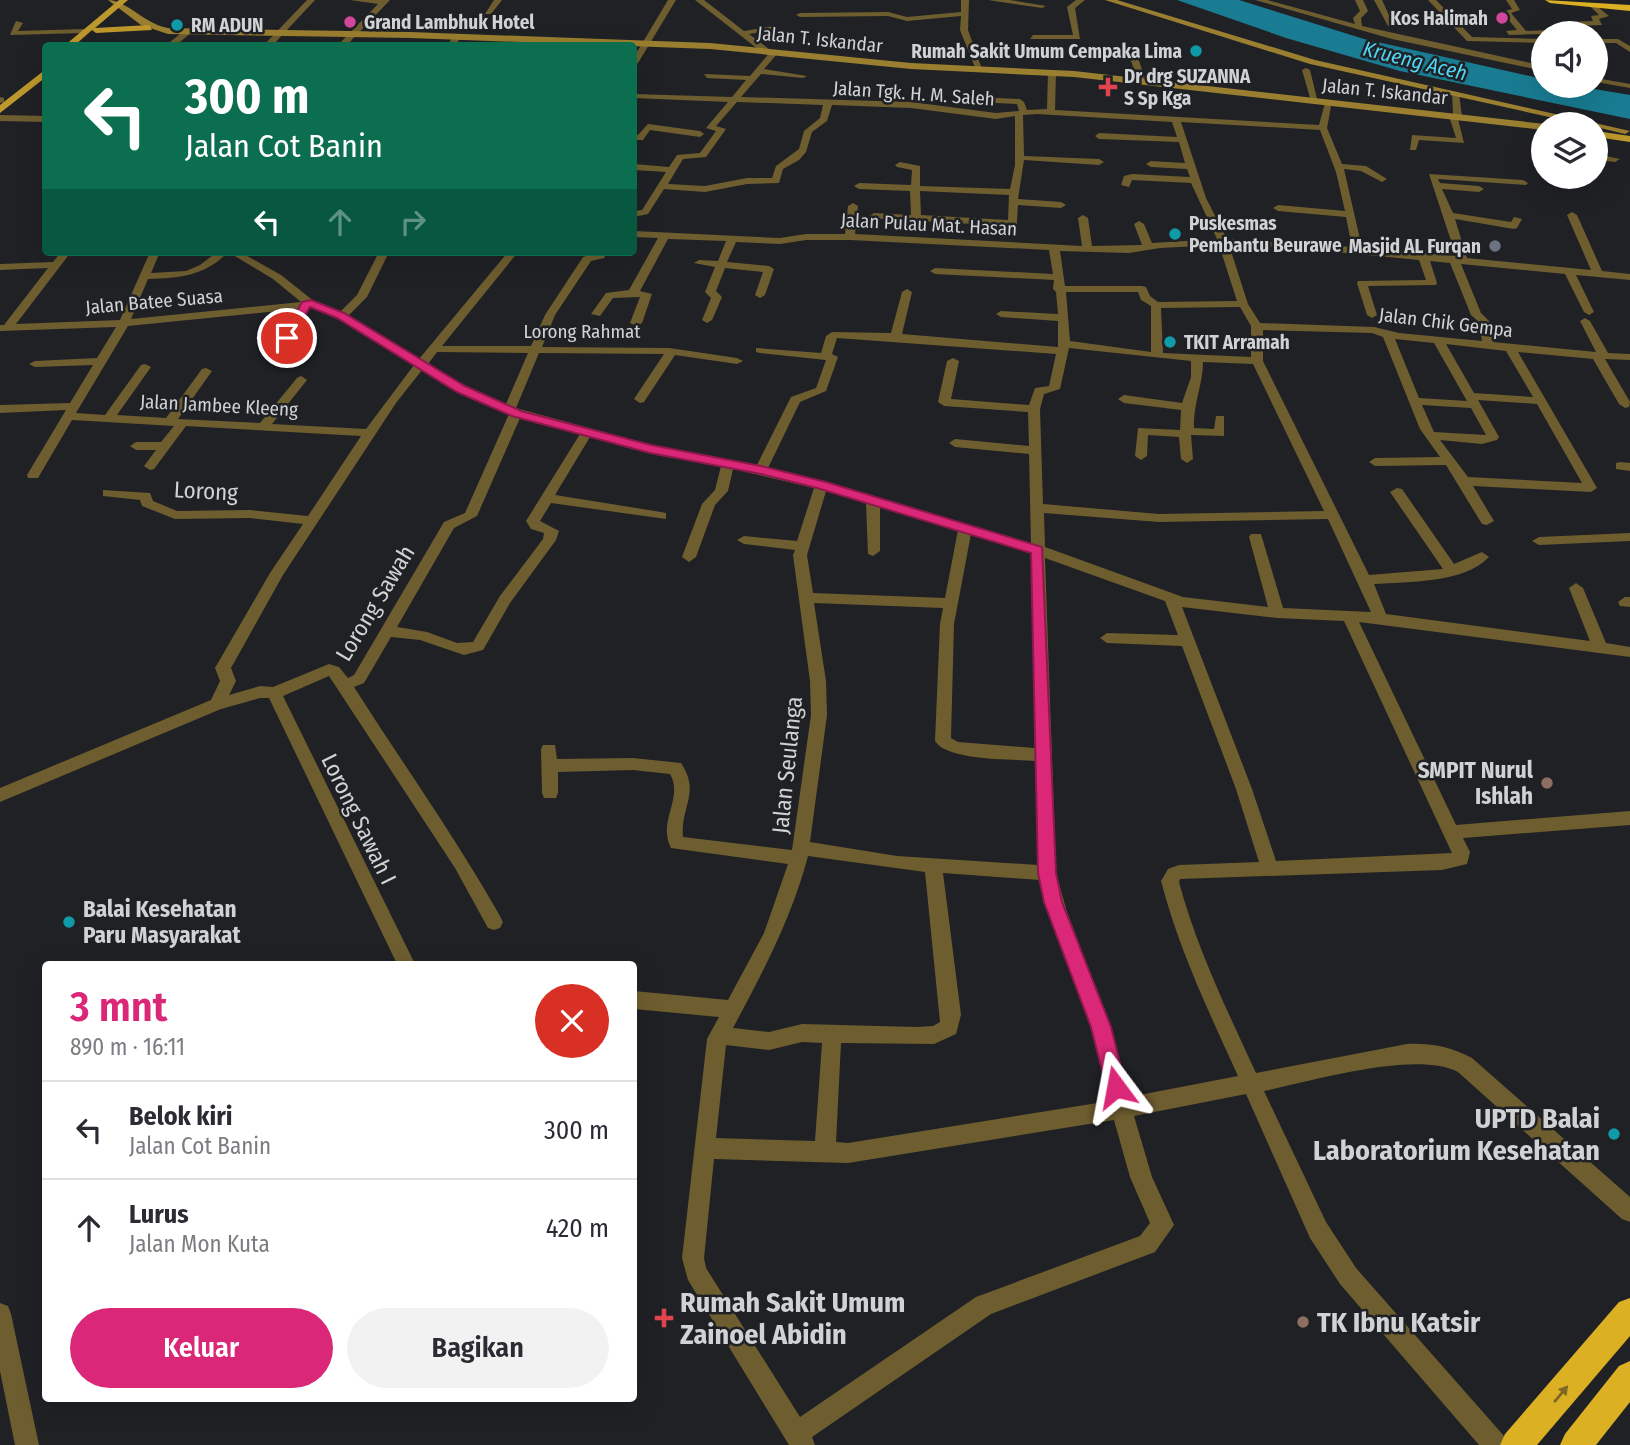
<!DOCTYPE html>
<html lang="id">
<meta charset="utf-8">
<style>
:root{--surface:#fff;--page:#f2f2f3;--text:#2b2b33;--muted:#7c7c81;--line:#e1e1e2;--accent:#db2777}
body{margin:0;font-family:"Fira Sans Condensed",sans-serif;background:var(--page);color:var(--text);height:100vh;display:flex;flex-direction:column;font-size:26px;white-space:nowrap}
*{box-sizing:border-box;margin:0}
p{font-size:23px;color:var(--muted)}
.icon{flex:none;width:38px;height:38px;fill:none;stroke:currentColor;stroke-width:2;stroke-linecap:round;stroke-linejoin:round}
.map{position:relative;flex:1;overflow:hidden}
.panel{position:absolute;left:42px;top:961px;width:595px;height:441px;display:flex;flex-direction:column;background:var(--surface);border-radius:7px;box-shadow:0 7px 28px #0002}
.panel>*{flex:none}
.guide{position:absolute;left:42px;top:42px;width:595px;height:214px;border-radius:7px;box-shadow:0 7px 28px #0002;background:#0b6e4f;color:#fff;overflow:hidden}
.tools{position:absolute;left:1531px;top:21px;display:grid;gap:14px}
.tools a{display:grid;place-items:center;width:77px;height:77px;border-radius:50%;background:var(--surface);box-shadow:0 7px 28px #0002;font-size:35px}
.pin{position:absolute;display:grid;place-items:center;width:60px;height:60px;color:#fff;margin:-30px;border:4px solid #fff;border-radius:50%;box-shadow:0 2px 7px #0007}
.me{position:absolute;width:77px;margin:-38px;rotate:347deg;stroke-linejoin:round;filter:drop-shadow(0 0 5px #0008)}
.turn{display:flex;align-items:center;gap:24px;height:147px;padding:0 28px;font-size:32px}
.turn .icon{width:91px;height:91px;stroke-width:2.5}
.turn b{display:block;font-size:49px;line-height:60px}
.lanes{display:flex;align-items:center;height:66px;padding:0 28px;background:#0003;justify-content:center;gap:35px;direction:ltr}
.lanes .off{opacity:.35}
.round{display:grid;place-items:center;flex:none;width:74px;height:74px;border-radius:37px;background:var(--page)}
.headline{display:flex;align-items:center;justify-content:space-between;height:119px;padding:0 28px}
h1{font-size:42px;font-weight:600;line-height:52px;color:var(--accent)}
.primary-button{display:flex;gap:14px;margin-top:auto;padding:14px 28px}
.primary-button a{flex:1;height:80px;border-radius:42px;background:var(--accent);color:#fff;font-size:28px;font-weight:600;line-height:80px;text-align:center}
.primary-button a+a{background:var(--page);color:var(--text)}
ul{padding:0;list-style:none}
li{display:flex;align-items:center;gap:21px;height:98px;padding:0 28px;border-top:2px solid var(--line)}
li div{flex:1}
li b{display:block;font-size:26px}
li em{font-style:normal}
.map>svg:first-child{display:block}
.water{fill:#197c92}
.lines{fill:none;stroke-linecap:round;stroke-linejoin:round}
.street{fill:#6e5d2f;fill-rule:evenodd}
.secondary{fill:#9b7f30;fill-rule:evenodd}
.primary{fill:#bd982c;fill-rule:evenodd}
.highway{fill:#dcb023;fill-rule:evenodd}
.oneway{fill:#7e6824}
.route{fill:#db2777;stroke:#8e194d;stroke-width:2}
.hotel-dot{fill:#d1479c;stroke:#1f2125;stroke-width:2.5}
.culture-dot{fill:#0f9aa8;stroke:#1f2125;stroke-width:2.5}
.health-dot{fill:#e0444e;stroke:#1f2125;stroke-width:2.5}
.worship-dot{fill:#6b7280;stroke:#1f2125;stroke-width:2.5}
.education-dot{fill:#8d6e63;stroke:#1f2125;stroke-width:2.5}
.labels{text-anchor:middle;stroke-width:5;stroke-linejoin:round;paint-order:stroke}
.far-poi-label{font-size:19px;font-weight:bold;fill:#d0d2d4;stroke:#1f2125;text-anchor:start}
.far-street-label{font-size:19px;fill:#d0d2d4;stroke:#1f2125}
.far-water-label{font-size:21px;font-style:italic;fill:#51d4f4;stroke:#1f2125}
.street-label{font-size:23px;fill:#d0d2d4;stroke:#1f2125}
.poi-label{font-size:23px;font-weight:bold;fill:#d0d2d4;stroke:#1f2125;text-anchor:end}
.near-poi-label{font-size:28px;font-weight:bold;fill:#d0d2d4;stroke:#1f2125;text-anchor:start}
</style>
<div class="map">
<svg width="1630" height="1445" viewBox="0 0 1630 1445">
<rect width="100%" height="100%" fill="#1f2125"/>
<path class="water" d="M1177,0H1239L1364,39L1543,79L1544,86H1576L1630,95V119L1400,71L1286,38Z"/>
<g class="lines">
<path class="street" d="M307,0H315L272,46H263Z
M350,0H390L346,46H337L378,4Z
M494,0H502L491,14H485Z
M668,0H676L638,63L634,65V57Z
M695,0H704L744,31L774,26V30L749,34L769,49V53H763Z
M961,0H969L968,30L983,72L976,70L960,30L961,16L907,21L888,16L800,17L796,15L800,13L888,12L907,17L961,12Z
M988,0H1010L1046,6L1042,8Z
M1076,0H1085L1075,8L1080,39H1030L1033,35H1073L1067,7Z
M1255,0H1267L1355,24L1353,18L1360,11L1355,0H1363L1368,11L1361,18L1362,26L1544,66V71L1392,39Z
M1374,0H1382L1394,26H1388Z
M1428,0H1436L1472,37L1544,39V43L1467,41Z
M1506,0H1514L1520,10L1511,13L1526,31L1572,29L1570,22L1593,21L1591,16L1599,15L1589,5L1593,3L1609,16L1599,19L1602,25L1578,26L1581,31L1577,33L1509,35L1506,31L1517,30L1502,12L1512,9Z
M16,21L23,23L18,31L85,29L89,31L85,33L10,35Z
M185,30L192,32L175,46H165Z
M454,35L461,37L455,46H447Z
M1596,39H1618L1630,46V52L1616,43H1596Z
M1135,48L1142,50L1138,58L1146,81L1142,83L1138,81L1130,58Z
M771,51L778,53L764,69L807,76L803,78L761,74L741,97L911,102L996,113L1019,111L1017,104L974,102L973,100L977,97L1020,99L1024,102L1027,110L1047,109L1048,72L1052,70L1056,72L1055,110L1319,125L1325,103L1332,101L1327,128L1342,164L1366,166L1387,179L1382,182L1361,171L1344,169L1362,248L1456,256L1429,174L1523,180L1528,183L1526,185L1438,179L1440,183L1479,186L1484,189L1479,192L1442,189L1453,213L1511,222L1514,217L1522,219L1517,228L1514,229L1455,219L1467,258L1591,270L1567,215L1572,212L1577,215L1602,271L1630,274V280L1576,275L1594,312L1589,315L1584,312L1565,274L1461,264L1481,313L1489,321L1493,342L1596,352L1580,321L1585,318L1590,321L1608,353L1630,354V360L1605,359L1630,402L1629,407L1625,408L1619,404L1593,359L1518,352L1597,488L1591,492L1473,486L1494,521L1487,525L1482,524L1446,465L1375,466L1369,462L1375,458L1440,457L1420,429L1383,337L1372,333L1263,330V361L1369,575L1443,569L1390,492L1397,488L1402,489L1454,564L1482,552L1489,557C1465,583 1407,582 1374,584L1386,614L1590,641L1569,588L1576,583L1583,588L1606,643L1630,647V657L1359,622L1456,825L1630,811V825L1463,838L1470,852L1467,864L1442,870L1180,879L1179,882C1197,949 1227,1010 1256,1073L1407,1044C1431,1043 1451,1047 1472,1058L1630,1197V1222L1622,1219L1458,1072C1416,1050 1312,1081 1264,1091L1326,1222L1356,1268L1504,1436L1507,1445H1479L1340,1284L1310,1238L1246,1094L1134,1116L1152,1177L1174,1225L1155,1252L991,1314L812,1437L815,1445H789L688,1280L682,1258L707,1039L719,1017L634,1009V991L728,1000L764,933L788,864L671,848C657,821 684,798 670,774L633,770L558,772V793L556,798H544L542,793L541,749L543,745H555L557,759L633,758L681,763C701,793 680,807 683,837L792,850L811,715L810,681L793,555L795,550L744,544L737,540L744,536L797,541L814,488L733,469L728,491L715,505L696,557L689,562L682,557L702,504L715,490L721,466L650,453L590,437L555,495L661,512L666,513V519L551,503L540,521L559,531L556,540L510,603L483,650L464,655L420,640L391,637L364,683L354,687C403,764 456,838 500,916L503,922L500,928L494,930L488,928L455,868L329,676L283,696L415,964H397L269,698H260L221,709L0,802V788L211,700L220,681L215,668L270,573L303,524L250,518L175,519L142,506L140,500L103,496V490L150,493L153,501L177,511L250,510L308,516L361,436L186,426L154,469L150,470L144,466L156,450H136L130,446L136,442H161L174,426L72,420L38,478H28L27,475L66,410L0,413V405L70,403L93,365L35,367L29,364L35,361L97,358L116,327L0,331V325H4L48,268L0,270V264L53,262L61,252H71L16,324L120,320L150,252H160L151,273L186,271L200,265L217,252H240L281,275L315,302L340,312L357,295L379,252H389L367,297L348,316L419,359L508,252H518L442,346H531L545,315L583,257L598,252H608L604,258L591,261L555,315L542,347L669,348L737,358L743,361L737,364L675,355L644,402L640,403L634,399L664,354L539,353L516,408L651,445L757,465L791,397L816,388L826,360L760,353L756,352V348L821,353L826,336L832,332L891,333L902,292L907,289L912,292L902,334L1058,347V321L1001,317L996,314L1001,311L1058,314L1056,292L1053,289L1054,280L935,274L930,271L935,268L1053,274L1049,250L850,240H806L780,244L736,242L727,262L769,266L774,269L765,295L760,298L755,295L763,272L725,268L716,291L722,297L712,320L707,323L702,320L711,298L705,292L715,267L694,263L699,260L718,261L726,241L668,239L640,291L652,294L642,323L636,326L630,323L640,297L613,298L600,316L591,314L606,293L629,290L658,238L634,237V231L780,238L806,234H845L848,206L853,203L858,206L855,234L1082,246L1078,218L1083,215L1088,218L1092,246L1142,245L1134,224L1139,221L1144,224L1152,243L1217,239L1191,183L1132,180L1129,187L1121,185L1124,176L1132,174L1190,177L1187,169L1151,167L1146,164L1151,161L1185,163L1179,142L1099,139L1095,136L1099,133L1177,137L1172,122L1037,114L1023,115L1024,156L1099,159L1104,162L1099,165L1024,160L1018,199L1061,202L1066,205L1061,208L1018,205L1016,236H1008L1007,226L922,221V228L917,231L912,228V221L871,218L869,216L874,213L911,215L910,191L859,189L854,186L859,183L911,185L912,170L897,167L895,165L900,162L920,166V186L1010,189L1015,165V116L996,119L911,108L832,105L827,121L812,132L806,152L799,160L783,169L779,183L747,184L705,192L664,189L648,214L634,217V211L642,210L666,172L634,170V164L669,167L677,155L700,153L716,131L706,128L728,102L634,98V94L732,97L746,80L707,78L704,74L750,76ZM737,102L823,105L820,118L804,131L799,149L776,166L772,178H747L705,186L668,184L683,159L706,157L726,129L716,126ZM1181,122L1320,130L1336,172L1345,211L1278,205L1273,208L1278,211L1346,217L1352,247L1227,239L1206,198ZM920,191L1009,195L1008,220L921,215ZM1219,245L1237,301L1158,302L1150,296L1146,287L1142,286H1065L1060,251L1129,253L1160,248ZM1229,245L1283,247L1419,260L1426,280L1358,281L1357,283L1367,315L1372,318L1377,315L1368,286L1436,285L1437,283L1430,261L1450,263L1471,315L1479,322L1482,341L1399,333L1374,327L1260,323L1248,304ZM228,252L273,279L301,302L131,319L148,279C180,278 205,276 228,252ZM1066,292H1138L1141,300L1151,306V352L1070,341ZM310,307L337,318L414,365L366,429L272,424L307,380L301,376L297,378L260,423L178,419L212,371L206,368L202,369L166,418L117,415L151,367L145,364L141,365L105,415L76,413L128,326L298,309L283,335H261L255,338C261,342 264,341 271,341C302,341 295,329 310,307ZM1240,307L1251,326V357L1163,353L1161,308ZM837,338L1056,354L1049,386L1035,388L1029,405L951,399L959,361L953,358L947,361L938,402L944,406L1028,412L1029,446L955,439L949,443L955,447L1029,454L1031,543L826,482L768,468L800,402L826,391L838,357L832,354ZM1395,339L1434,343L1467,401L1419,398ZM1446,344L1506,351L1533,397L1474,393ZM1069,348L1191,361V377L1182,403L1124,395L1118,399L1124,403L1181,410L1180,430L1138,428L1135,456L1141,460L1147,456L1148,435L1179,437L1181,459L1187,463L1193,459L1191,435L1224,436V416H1216L1214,429L1194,428C1193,403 1203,385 1203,362L1253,364L1324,511L1159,514L1043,504L1040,409L1044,394L1060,389ZM437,352L528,353L506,404L465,386L428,364ZM422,370L457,392L509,414L465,513L444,522L354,675L348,678L339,667L329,664L273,687L260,686L229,695L236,681L231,668L283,575L396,403ZM1478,400L1537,404L1582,483L1468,477L1440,440L1482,444L1497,440L1499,437ZM1422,405L1471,408L1486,435L1434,432ZM520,418L580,434L526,521L531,529L544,533L543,539L500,596L473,642L457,643L427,632L397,627L454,528L477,516ZM826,491L866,503L868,554L873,556L880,551V507L958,530L945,598L813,593L807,555ZM1044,513L1159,522L1328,519L1371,612L1283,608L1261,534H1251L1249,537L1268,607L1183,597L1045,547ZM971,534L1031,553L1035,748L958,742L951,738L954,624ZM1045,558L1165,601L1178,635L1107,633L1100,638L1107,643L1182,646L1236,789L1259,862L1179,865L1168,869L1161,881C1179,950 1209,1012 1238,1076L1129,1097L1110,1025L1067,912L1056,873ZM814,603L943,608L940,624L935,741C947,761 1012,759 1036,761L1038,865L897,856L810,842L827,715L826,681ZM1182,607L1277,618L1344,621L1452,853L1276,861L1252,789ZM808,856L925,872L940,1022L933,1026L917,1027L802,1024L769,1032L733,1028C763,972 792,917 808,856ZM943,873L1040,880L1049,912L1090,1025L1110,1101L848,1143L836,1142L841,1043L934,1044L956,1034L961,1015ZM802,1042L822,1043L815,1141L716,1138L726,1045L769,1050ZM1114,1120L1130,1177L1150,1223L1140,1236L976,1297L800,1417L706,1268L704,1258L714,1159L848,1163Z
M1306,68L1310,70L1318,103L1311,101L1302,70Z
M1596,78L1630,84V88L1596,82Z
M1452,91L1459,93L1462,117L1458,119L1464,143L1419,140L1416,150H1410L1412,135L1456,138L1449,116L1453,114Z
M0,97L4,98V102L0,103Z
M0,115L46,116V122L0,121Z
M648,124L700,131L704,134L700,137L650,130L643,140H634V134L638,135Z
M1596,154L1620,159L1615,162L1596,160Z
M1573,177H1582L1586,182L1578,184Z
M1620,462L1630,463V471L1616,469V463Z
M1630,533V541L1539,545L1532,541L1539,537Z
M1625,597H1630V607L1620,606L1618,602Z
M0,1303L8,1306L11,1314L39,1445H15L0,1371Z"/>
<path class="secondary" d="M108,0C126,0 145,24 168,28L410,32L710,43L911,63L1074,71L1545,124L1544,130L1074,77L911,69L710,49L410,38L168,34L141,25Z
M1105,0H1117L1315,60L1630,131L1625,134L1596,127V124H1581L1310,64Z"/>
<path class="primary" d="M119,0H128L95,28L149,25L152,30L96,33L92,30L74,46H64Z
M46,69V77L0,113V105Z
M1596,131L1630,136V142L1596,137Z"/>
<path class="highway" d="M1545,0L1630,5V11L1550,3Z
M1630,1298V1336L1537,1445H1500L1505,1434L1619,1302Z
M1630,1361V1402L1596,1445H1560L1565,1434L1619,1366Z"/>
</g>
<defs><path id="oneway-solid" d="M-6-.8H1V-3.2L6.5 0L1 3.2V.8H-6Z" transform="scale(1.75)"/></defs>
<use class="oneway" href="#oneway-solid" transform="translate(1561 1394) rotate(-50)"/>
<path class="route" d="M311,300L344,313L465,386L521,411L651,445L761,466L826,482L1042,547L1056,873L1062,902L1111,1027L1126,1087L1123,1094L1116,1097L1109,1094L1106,1087L1091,1027L1044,902L1038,873L1031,553L817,488L761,474L650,453L512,416L457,392L337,318L310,307L291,340H283L282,338L302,302Z"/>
<g class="hotel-dot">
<circle cx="1502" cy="18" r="7"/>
<circle cx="350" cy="22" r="7"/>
</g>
<g class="culture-dot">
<circle cx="177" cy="25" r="7"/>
<circle cx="1196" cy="51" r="7"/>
<circle cx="1175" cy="234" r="7"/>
<circle cx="1170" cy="342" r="7"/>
<circle cx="69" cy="922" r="7"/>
<circle cx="1614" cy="1134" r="7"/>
</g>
<g class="health-dot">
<path d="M1104.5 76.5h7v7h7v7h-7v7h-7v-7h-7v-7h7z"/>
<path d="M660.5 1307.5h7v7h7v7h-7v7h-7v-7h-7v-7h7z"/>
</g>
<circle class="worship-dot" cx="1495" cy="246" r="7"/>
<g class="education-dot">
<circle cx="1547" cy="783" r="7"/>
<circle cx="1303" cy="1322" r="7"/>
</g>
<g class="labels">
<g class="far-poi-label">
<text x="1488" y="25" text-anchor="end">Kos Halimah</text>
<text x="364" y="29">Grand Lambhuk Hotel</text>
<text x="191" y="32">RM ADUN</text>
<text x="1182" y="58" text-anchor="end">Rumah Sakit Umum Cempaka Lima</text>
<text x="1124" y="83">Dr drg SUZANNA<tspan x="1124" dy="22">S Sp Kga</tspan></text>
<text x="1189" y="230">Puskesmas<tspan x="1189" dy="22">Pembantu Beurawe</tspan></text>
<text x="1481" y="253" text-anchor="end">Masjid AL Furqan</text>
<text x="1184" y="349">TKIT Arramah</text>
</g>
<g class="far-street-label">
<text transform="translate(820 39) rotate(6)" y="7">Jalan T. Iskandar</text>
<text transform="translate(1385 91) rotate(6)" y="7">Jalan T. Iskandar</text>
<text transform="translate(914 93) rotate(4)" y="7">Jalan Tgk. H. M. Saleh</text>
<text transform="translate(929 224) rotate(3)" y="7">Jalan Pulau Mat. Hasan</text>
<text transform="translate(154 301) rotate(-5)" y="7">Jalan Batee Suasa</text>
<text transform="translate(1446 322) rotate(7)" y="7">Jalan Chik Gempa</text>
<text x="582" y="338">Lorong Rahmat</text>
<text transform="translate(219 405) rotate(3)" y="7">Jalan Jambee Kleeng</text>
</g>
<g class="far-water-label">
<text transform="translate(1415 61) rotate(14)" y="7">Krueng Aceh</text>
</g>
<g class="street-label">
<text transform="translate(206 491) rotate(3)" y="8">Lorong</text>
<text transform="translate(375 603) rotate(-59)" y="8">Lorong Sawah</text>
<text transform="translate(787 765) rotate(-84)" y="8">Jalan Seulanga</text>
<text transform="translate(359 819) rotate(64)" y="8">Lorong Sawah I</text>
</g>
<g class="poi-label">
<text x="1533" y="778">SMPIT Nurul<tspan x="1533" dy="26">Ishlah</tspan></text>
<text x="83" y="917" text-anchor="start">Balai Kesehatan<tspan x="83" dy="26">Paru Masyarakat</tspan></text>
</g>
<g class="near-poi-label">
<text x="1600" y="1128" text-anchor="end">UPTD Balai<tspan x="1600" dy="32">Laboratorium Kesehatan</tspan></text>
<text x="680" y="1312">Rumah Sakit Umum<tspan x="680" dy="32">Zainoel Abidin</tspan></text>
<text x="1317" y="1332">TK Ibnu Katsir</text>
</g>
</g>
</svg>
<div class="tools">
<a><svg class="icon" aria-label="sound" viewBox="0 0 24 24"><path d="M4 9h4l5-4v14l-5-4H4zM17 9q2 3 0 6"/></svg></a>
<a><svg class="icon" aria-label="layers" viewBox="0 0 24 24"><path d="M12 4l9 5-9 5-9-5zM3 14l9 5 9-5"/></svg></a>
</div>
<div class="pin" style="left:287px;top:338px;background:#d93025"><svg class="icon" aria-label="arrive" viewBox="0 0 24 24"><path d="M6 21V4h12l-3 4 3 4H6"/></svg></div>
<svg class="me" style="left:1116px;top:1087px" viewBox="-20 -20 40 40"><path d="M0-17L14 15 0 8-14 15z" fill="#db2777" stroke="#fff" stroke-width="4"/></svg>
<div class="guide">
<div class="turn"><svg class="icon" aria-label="left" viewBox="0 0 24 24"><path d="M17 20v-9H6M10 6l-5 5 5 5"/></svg><div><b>300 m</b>Jalan Cot Banin</div></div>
<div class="lanes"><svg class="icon" aria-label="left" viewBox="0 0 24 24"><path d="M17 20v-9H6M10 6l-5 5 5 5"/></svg><svg class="icon off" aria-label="ahead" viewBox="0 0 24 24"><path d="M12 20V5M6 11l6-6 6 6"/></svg><svg class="icon off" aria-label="right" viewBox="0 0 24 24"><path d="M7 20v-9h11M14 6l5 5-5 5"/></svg></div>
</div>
<section class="panel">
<div class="headline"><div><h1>3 mnt</h1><p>890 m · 16:11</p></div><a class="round" style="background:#d93025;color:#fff"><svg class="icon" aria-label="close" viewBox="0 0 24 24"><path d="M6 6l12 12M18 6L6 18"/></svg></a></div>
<ul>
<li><svg class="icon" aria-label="left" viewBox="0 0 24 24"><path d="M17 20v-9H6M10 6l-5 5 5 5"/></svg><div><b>Belok kiri</b><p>Jalan Cot Banin</p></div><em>300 m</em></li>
<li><svg class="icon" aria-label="ahead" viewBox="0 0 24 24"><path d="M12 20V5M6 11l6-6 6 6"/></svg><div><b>Lurus</b><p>Jalan Mon Kuta</p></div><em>420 m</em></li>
</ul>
<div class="primary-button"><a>Keluar</a><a>Bagikan</a></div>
</section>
</div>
